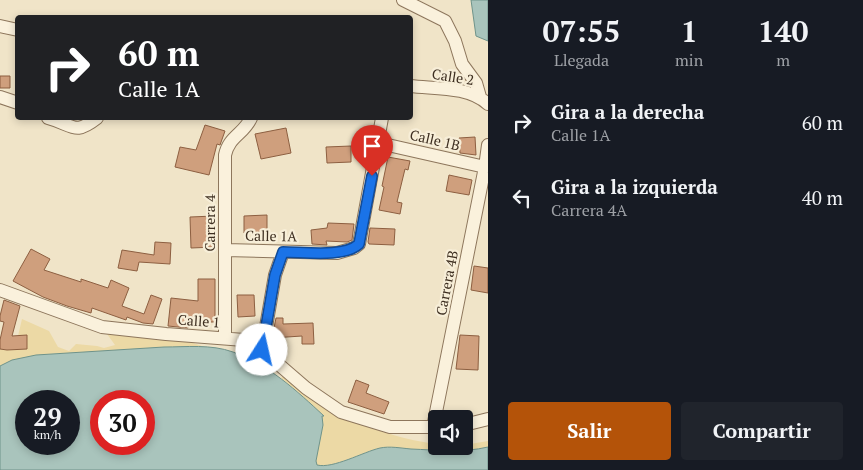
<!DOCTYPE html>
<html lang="es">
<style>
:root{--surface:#171b24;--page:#20242c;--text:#f1f3f6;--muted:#9ea1a6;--accent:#b45309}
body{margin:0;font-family:"PT Serif",serif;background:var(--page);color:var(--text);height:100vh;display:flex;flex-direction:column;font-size:19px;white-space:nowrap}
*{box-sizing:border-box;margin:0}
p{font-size:16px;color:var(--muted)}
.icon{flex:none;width:28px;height:28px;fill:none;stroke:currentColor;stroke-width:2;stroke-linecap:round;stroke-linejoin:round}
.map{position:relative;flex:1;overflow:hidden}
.sheet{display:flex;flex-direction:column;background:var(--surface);width:375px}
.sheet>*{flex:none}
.hud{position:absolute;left:15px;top:15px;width:398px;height:105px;border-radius:5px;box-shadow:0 2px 8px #0003;background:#202124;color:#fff;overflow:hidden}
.controls{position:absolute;left:428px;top:410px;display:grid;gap:10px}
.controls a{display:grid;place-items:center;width:45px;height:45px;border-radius:5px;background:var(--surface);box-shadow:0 2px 8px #0003;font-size:25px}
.speed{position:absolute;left:15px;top:390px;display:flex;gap:10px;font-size:25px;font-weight:700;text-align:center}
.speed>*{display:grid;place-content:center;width:65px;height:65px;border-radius:50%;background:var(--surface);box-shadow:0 2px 8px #0003;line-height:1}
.speed small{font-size:12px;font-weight:400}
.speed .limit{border:8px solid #d22;background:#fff;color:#111}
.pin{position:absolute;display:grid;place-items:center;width:42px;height:42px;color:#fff;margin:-51px -21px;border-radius:50% 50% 50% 0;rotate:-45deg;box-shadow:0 0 5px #0007}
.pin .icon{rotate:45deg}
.me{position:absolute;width:55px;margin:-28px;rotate:10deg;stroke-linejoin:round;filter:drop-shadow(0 0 4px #0008)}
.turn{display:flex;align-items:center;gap:18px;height:105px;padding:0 20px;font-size:22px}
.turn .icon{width:65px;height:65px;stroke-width:2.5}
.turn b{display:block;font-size:35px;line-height:42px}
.eta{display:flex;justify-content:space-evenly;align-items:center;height:85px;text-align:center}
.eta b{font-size:30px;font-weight:700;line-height:35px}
.button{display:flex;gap:10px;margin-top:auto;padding:10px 20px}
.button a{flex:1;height:58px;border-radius:5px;background:var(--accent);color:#fff;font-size:20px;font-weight:700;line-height:58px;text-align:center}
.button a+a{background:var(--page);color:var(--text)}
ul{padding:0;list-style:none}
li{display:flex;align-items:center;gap:15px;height:75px;padding:0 20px}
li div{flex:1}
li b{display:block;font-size:19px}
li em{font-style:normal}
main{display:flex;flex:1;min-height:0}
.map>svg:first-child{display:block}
.sand{fill:#ecd9a5}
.water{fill:#a9c4bc;stroke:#6f938a;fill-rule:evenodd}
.building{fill:#cf9f7d;stroke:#8d5f41}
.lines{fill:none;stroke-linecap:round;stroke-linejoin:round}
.minor-casing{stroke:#8d765c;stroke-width:14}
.minor{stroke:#faf1dc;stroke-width:12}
.route-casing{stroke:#114b97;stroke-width:12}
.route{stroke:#1a73e8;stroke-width:9}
.labels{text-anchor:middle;stroke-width:4.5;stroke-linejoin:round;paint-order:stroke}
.street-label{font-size:14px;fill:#3d2e20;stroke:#f7eed8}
</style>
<main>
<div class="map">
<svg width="488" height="470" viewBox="0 0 488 470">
<rect width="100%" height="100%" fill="#f0e4c8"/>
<path class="sand" d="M22,319L49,331L58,347L69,351L76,344L97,346L104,348L115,345L102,327L166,334L205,347C167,347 128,349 90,352C60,354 28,352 0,366V349L7,350L27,349L26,336H18Z
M291,370C310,384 332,405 352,417C378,432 406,440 436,444V446H464V445L488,441V447C463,453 436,450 411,449C400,448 390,446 380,448C362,452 333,469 316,465L303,396L281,378Z"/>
<path class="water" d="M471,0H488V41L476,36Z
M164,347C186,347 211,344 233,352C268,364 297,391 324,416H322L323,425L316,461L317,465C333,469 363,452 380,448C390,446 400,448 411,449C436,450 463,453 488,447V470H0V366L12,360L36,355ZM26,401H69V444H26ZM101,401H144V444H101Z"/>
<path class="building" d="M0,76H10V88H0Z
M205,125L225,131L220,145L217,144L209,175L175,167L180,147L196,150Z
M286,128L291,153L261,159L255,134Z
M475,137L476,155L460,153L459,138Z
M351,146V162L327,163L326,147Z
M388,157L410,161L408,170L405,169L397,202L402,203L400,214L379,210L384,187L382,186Z
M449,175L472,180L469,195L446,191Z
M267,215V232L244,233V216Z
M214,216L215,247L191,248L190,217Z
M328,223L354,224L352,240L347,242L326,241L327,245L312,244L311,230L327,228Z
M370,228L395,229L394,245L369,244L368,242Z
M155,242L171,243L170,264L139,262L137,271L118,268L122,250L154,255Z
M31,249L50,259L44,270L81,282V279L108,288L111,280L129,288L122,306L144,314L151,295L162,299L153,324L143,323L127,317L126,320L92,308L91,313L67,306L43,297L13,281Z
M474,266L488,268V293L471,290Z
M198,279H215V322H189L188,328L168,326L171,298L198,301Z
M237,295H254L255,316L238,317Z
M4,300L20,306L12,336L27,335V349L7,350L0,349V340L4,322L0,321V316Z
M276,318H283V324L313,323L314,344H302V336L272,338Z
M460,335L479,336L478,370L456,369Z
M356,380L369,385L366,393L389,402L384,414L348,402Z"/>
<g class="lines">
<g class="minor-casing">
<path id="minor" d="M403,0L445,21L455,41L462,64L476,83L480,97
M0,26L18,30
M410,86C436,89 468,86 488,104
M0,97L18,103
M48,118C74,125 74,136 97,118
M379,143L485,167
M225,250L337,253L354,248L359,244L382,118
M0,290L102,327L166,334L244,340L262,350L306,388L341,412L390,427H436
M225,338V155C229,136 244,134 251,118
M262,350L275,275L283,252
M464,425L488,419
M433,427L485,167L488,145"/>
</g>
<use href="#minor" class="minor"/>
</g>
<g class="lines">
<g class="route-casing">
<path id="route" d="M262,350L275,275L283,252C304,252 344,258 359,244L372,176"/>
</g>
<use href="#route" class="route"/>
</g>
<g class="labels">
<g class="street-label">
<text transform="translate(453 77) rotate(9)" y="5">Calle 2</text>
<text transform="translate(435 140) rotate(13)" y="5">Calle 1B</text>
<text transform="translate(210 223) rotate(-90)" y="5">Carrera 4</text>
<text transform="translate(271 236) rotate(1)" y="5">Calle 1A</text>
<text transform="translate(447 283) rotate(-79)" y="5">Carrera 4B</text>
<text transform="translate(199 321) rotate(4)" y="5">Calle 1</text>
</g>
</g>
</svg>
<div class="controls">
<a><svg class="icon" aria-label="sound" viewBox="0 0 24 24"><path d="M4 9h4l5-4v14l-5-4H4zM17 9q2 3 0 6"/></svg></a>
</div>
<div class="speed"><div>29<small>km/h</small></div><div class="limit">30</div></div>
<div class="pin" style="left:372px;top:176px;background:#d93025"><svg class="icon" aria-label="arrive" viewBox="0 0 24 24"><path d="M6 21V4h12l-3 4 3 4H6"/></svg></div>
<svg class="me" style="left:262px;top:350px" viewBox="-20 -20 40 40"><circle r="19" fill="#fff"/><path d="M0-13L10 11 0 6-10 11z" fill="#1a73e8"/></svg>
<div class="hud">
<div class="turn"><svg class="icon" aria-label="right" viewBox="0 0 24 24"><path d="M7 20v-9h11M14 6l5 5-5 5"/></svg><div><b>60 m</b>Calle 1A</div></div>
</div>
</div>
<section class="sheet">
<div class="eta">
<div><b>07:55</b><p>Llegada</p></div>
<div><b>1</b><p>min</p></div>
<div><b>140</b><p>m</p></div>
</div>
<ul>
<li><svg class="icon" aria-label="right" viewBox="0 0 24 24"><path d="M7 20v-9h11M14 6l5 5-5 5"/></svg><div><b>Gira a la derecha</b><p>Calle 1A</p></div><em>60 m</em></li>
<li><svg class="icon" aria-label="left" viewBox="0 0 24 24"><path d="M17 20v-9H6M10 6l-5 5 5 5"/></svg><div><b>Gira a la izquierda</b><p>Carrera 4A</p></div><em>40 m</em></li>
</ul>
<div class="button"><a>Salir</a><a>Compartir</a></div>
</section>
</main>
